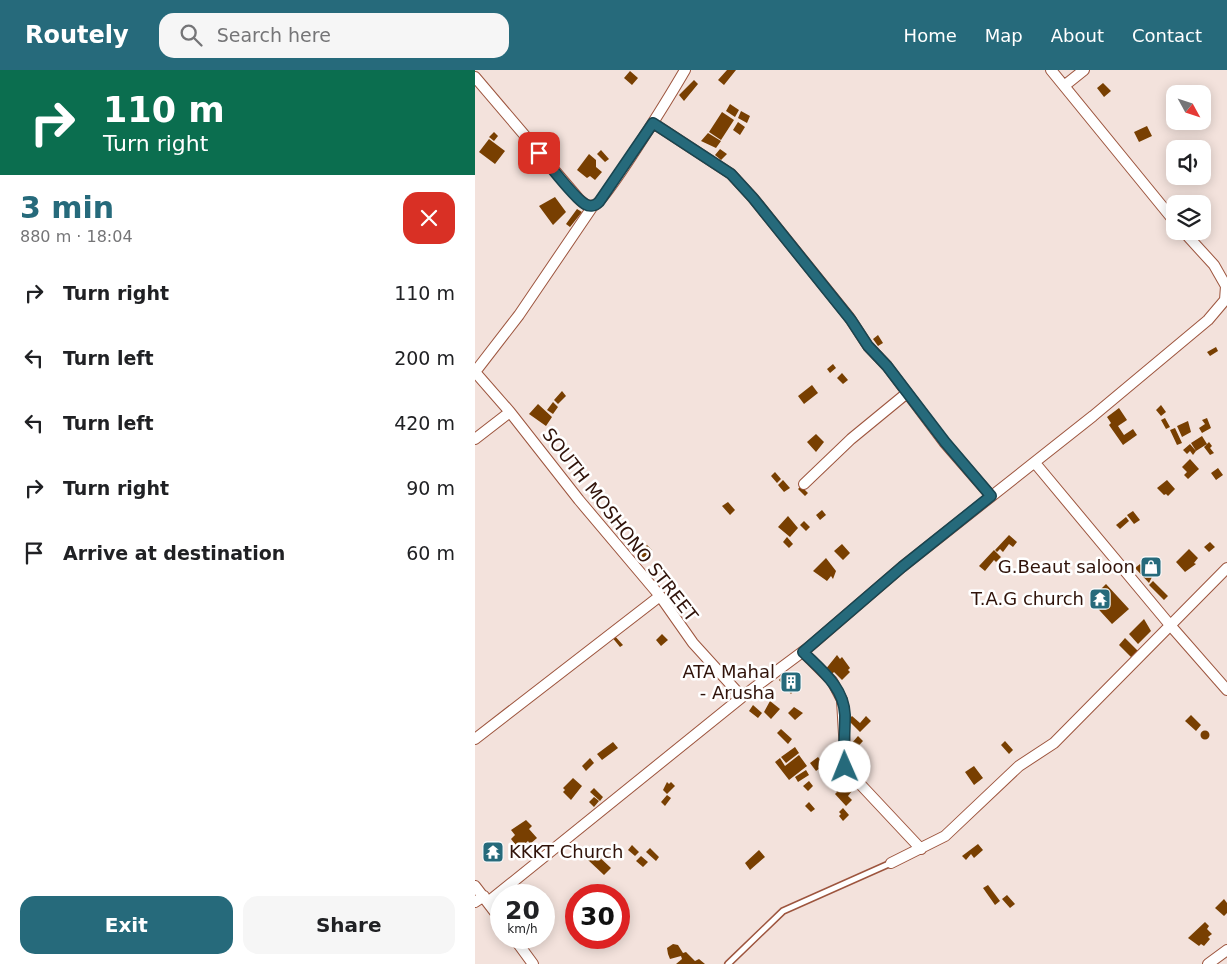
<!DOCTYPE html>
<meta charset="utf-8">
<style>
:root{--surface:#fff;--page:#f6f6f6;--text:#202124;--muted:#757577;--accent:#266a7b}
body{margin:0;font-family:"DejaVu Sans",sans-serif;background:var(--page);color:var(--text);height:100vh;display:flex;flex-direction:column;font-size:19px;white-space:nowrap}
*{box-sizing:border-box;margin:0}
p{font-size:16px;color:var(--muted)}
.icon{flex:none;width:28px;height:28px;fill:none;stroke:currentColor;stroke-width:2;stroke-linecap:round;stroke-linejoin:round}
.map{position:relative;flex:1;overflow:hidden}
.details{display:flex;flex-direction:column;background:var(--surface);width:475px}
.details>*{flex:none}
.banner{background:#0b6e4f;color:#fff;overflow:hidden}
.needle{width:32px;rotate:130deg}
.tools{position:absolute;left:691px;top:15px;display:grid;gap:10px}
.tools a{display:grid;place-items:center;width:45px;height:45px;border-radius:10px;background:var(--surface);box-shadow:0 2px 12px #0003;font-size:25px}
.speed{position:absolute;left:15px;top:814px;display:flex;gap:10px;font-size:25px;font-weight:700;text-align:center}
.speed>*{display:grid;place-content:center;width:65px;height:65px;border-radius:50%;background:var(--surface);box-shadow:0 2px 12px #0003;line-height:1}
.speed small{font-size:12px;font-weight:400}
.speed .limit{border:8px solid #d22;background:#fff;color:#111}
.pin{position:absolute;display:grid;place-items:center;width:42px;height:42px;color:#fff;margin:-21px;border-radius:10px;box-shadow:0 2px 8px #0006}
.me{position:absolute;width:55px;margin:-28px;rotate:359deg;stroke-linejoin:round;filter:drop-shadow(0 0 4px #0008)}
.turn{display:flex;align-items:center;gap:18px;height:105px;padding:0 20px;font-size:22px}
.turn .icon{width:65px;height:65px;stroke-width:2.5}
.turn b{display:block;font-size:35px;line-height:42px}
.round{display:grid;place-items:center;flex:none;width:52px;height:52px;border-radius:15px;background:var(--page)}
.headline{display:flex;align-items:center;justify-content:space-between;height:85px;padding:0 20px}
h1{font-size:30px;font-weight:700;line-height:38px;color:var(--accent)}
.primary-button{display:flex;gap:10px;margin-top:auto;padding:10px 20px}
.primary-button a{flex:1;height:58px;border-radius:15px;background:var(--accent);color:#fff;font-size:20px;font-weight:700;line-height:58px;text-align:center}
.primary-button a+a{background:var(--page);color:var(--text)}
ul{padding:0;list-style:none}
li{display:flex;align-items:center;gap:15px;height:65px;padding:0 20px}
li div{flex:1}
li b{display:block;font-size:19px}
li em{font-style:normal}
header{display:flex;align-items:center;gap:30px;box-sizing:border-box;height:70px;padding:0 25px;background:var(--accent);color:#fff}
header strong{font-size:24px}
nav{display:flex;gap:28px;margin-inline-start:auto;font-size:18px}
.search{width:350px;height:45px;background:var(--page);display:flex;align-items:center;gap:12px;box-sizing:border-box;padding:0 18px;border-radius:15px;color:var(--muted);font-size:19px}
main{display:flex;flex:1;min-height:0}
.map>svg:first-child{display:block}
.building{fill:#783f01}
.lines{fill:none;stroke-linecap:round;stroke-linejoin:round}
.service-casing{stroke:#9d553e;stroke-width:8}
.minor-casing{stroke:#9d553e;stroke-width:12}
.service{stroke:#fff;stroke-width:5}
.minor{stroke:#fff;stroke-width:10}
.route-casing{stroke:#194550;stroke-width:12}
.route{stroke:#266a7b;stroke-width:9}
.labels{text-anchor:middle;stroke-width:5;stroke-linejoin:round;paint-order:stroke}
.street-label{font-size:18px;fill:#30130a;stroke:#fff}
.poi-label{font-size:18px;fill:#30130a;stroke:#fff;text-anchor:end}
</style>
<header>
<strong>Routely</strong>
<div class="search"><svg class="icon" aria-label="search" viewBox="0 0 24 24"><circle cx="10" cy="10" r="6"/><path d="M15 15l6 6"/></svg>Search here</div>
<nav><a>Home</a><a>Map</a><a>About</a><a>Contact</a></nav>
</header>
<main>
<section class="details">
<div class="banner">
<div class="turn"><svg class="icon" aria-label="right" viewBox="0 0 24 24"><path d="M7 20v-9h11M14 6l5 5-5 5"/></svg><div><b>110 m</b>Turn right</div></div>
</div>
<div class="headline"><div><h1>3 min</h1><p>880 m · 18:04</p></div><a class="round" style="background:#d93025;color:#fff"><svg class="icon" aria-label="close" viewBox="0 0 24 24"><path d="M6 6l12 12M18 6L6 18"/></svg></a></div>
<ul>
<li><svg class="icon" aria-label="right" viewBox="0 0 24 24"><path d="M7 20v-9h11M14 6l5 5-5 5"/></svg><div><b>Turn right</b></div><em>110 m</em></li>
<li><svg class="icon" aria-label="left" viewBox="0 0 24 24"><path d="M17 20v-9H6M10 6l-5 5 5 5"/></svg><div><b>Turn left</b></div><em>200 m</em></li>
<li><svg class="icon" aria-label="left" viewBox="0 0 24 24"><path d="M17 20v-9H6M10 6l-5 5 5 5"/></svg><div><b>Turn left</b></div><em>420 m</em></li>
<li><svg class="icon" aria-label="right" viewBox="0 0 24 24"><path d="M7 20v-9h11M14 6l5 5-5 5"/></svg><div><b>Turn right</b></div><em>90 m</em></li>
<li><svg class="icon" aria-label="arrive" viewBox="0 0 24 24"><path d="M6 21V4h12l-3 4 3 4H6"/></svg><div><b>Arrive at destination</b></div><em>60 m</em></li>
</ul>
<div class="primary-button"><a>Exit</a><a>Share</a></div>
</section>
<div class="map">
<svg width="752" height="894" viewBox="0 0 752 894">
<rect width="100%" height="100%" fill="#f3e2dc"/>
<path class="building" d="M252,0H261L249,15L243,10Z
M155,1L163,8L157,15L149,8Z
M219,10L223,14L209,31L204,25Z
M628,13L636,21L629,27L622,18Z
M255,34L264,40L260,47L251,41Z
M266,41L275,46L272,53L263,48Z
M247,42L259,50L246,70L234,62Z
M263,52L270,57L265,65L258,60Z
M672,56L677,66L664,72L659,62Z
M19,62L23,66L19,71L14,67Z
M233,63L246,71L241,78L226,71Z
M14,69L30,81L20,94L4,82Z
M245,79L252,84L246,90L240,85Z
M126,80L134,89L130,92L122,84Z
M114,84L121,90V97L127,102L120,110L115,106L112,108L102,100Z
M80,127L91,142L78,155L64,136Z
M102,139L107,142L95,157L91,154Z
M403,265L408,273L403,276L398,269Z
M741,277L743,281L735,286L732,282Z
M358,294L361,298L355,303L352,299Z
M367,303L373,310L368,314L362,308Z
M337,315L343,323L329,334L323,326Z
M87,321L91,326L83,334L79,330Z
M78,332L83,337L78,344L72,340Z
M63,334L77,347L71,356L54,344Z
M686,335L691,342L686,346L681,340Z
M644,338L652,350L643,356L649,365L658,359L662,365L648,375L634,355L636,353L632,347Z
M690,348L695,357L691,359L686,350Z
M732,348L736,358L727,363L724,358L730,354L727,350Z
M713,351L716,362L707,367L702,356Z
M700,358L707,373L702,375L695,360Z
M341,364L349,372L341,382L332,372Z
M727,366L732,374L721,381L716,373Z
M734,372L737,376L735,378L739,383L735,385L729,377Z
M715,374L721,381L718,385L715,381L712,384L708,380Z
M715,389L724,399L713,409L709,405L712,402L707,397Z
M743,398L748,405L741,410L736,403Z
M300,402L306,409L302,413L296,406Z
M308,410L315,418L309,422L303,415Z
M692,410L700,419L693,426L691,424L689,425L682,418Z
M326,416L333,423L330,426L323,419Z
M253,432L260,440L255,445L247,436Z
M347,440L351,445L345,450L341,445Z
M658,441L665,450L659,454L652,445Z
M313,446L323,458L315,467L303,457Z
M651,447L654,451L645,459L641,455Z
M329,451L335,457L331,461L325,455Z
M534,465L542,472L538,477L534,474L528,482L525,479L522,482L520,480Z
M312,467L318,474L314,478L308,472Z
M735,472L740,477L734,482L729,477Z
M367,474L375,483L368,490L359,481Z
M172,475L177,480L169,488L164,484Z
M714,479L723,488L719,493L721,494L710,502L701,492Z
M519,480L526,487L521,492L519,490L510,501L504,496Z
M351,488L361,501L358,509L356,506L352,511L338,501Z
M665,494L677,507L674,513L660,498Z
M678,511L693,526L689,530L674,515Z
M631,514L654,539L637,554L615,530Z
M669,549L676,561L663,574L654,564Z
M138,564L148,575L145,577L136,566Z
M187,564L193,570L186,576L181,570Z
M650,568L663,581L657,588L644,575Z
M362,585L365,589L367,587L375,598L373,600L375,602L367,610L359,602L356,605L350,600Z
M310,603L313,605L315,603L319,606L320,605L326,610L316,624L304,610Z
M295,631L305,639L296,649L289,642Z
M278,635L287,643L283,648L274,641Z
M319,637L328,643L320,650L313,643Z
M716,645L726,655L721,661L710,651Z
M377,646L385,653L391,646L396,651L385,662L373,650Z
M306,659L317,669L313,674L302,663Z
M725.5 665a4.5 4.5 0 1 1 9 0a4.5 4.5 0 1 1-9 0Z
M383,666L388,671L378,682L373,677L374,672L376,674Z
M530,671L538,680L534,684L526,675Z
M138,672L143,678L127,690L122,684Z
M320,677L324,683L311,693L306,687Z
M324,685L332,696L314,710L300,692L305,688L310,696Z
M343,687L349,695L341,701L335,693Z
M115,688L119,693L111,701L107,696Z
M499,696L508,708L499,715L490,702Z
M331,700L334,705L323,712L320,707Z
M98,708L107,716L96,730L88,722L90,720L88,718Z
M334,711L338,716L333,721L328,716Z
M371,711L376,716L375,718L377,721L373,726L377,730L371,736L360,724L362,722L360,719Z
M192,712L194,714L196,712L200,716L192,724L188,720Z
M119,718L128,727L125,731L115,722Z
M192,725L196,728L190,736L186,732Z
M119,727L124,731L119,737L114,732Z
M334,732L340,739L336,742L330,736Z
M368,738L374,745L368,751L364,746L366,744L364,742Z
M51,750L57,756L54,759L62,768L55,774L53,771L44,779L36,769L40,765L36,760Z
M503,774L508,780L499,788L496,784L491,790L487,786Z
M157,775L164,782L160,786L153,780Z
M175,778L184,787L181,791L171,782Z
M284,780L290,787L275,800L270,793Z
M120,783L136,798L129,805L113,790Z
M166,786L173,792L168,797L161,791Z
M513,815L525,831L520,835L508,818Z
M532,825L540,834L535,838L527,829Z
M749,829L752,833V843L749,846L740,838Z
M730,852L734,856L732,859L737,864L733,867L735,869L729,876L726,874L724,876L713,868Z
M198,874L203,875L208,883L211,882L220,891L224,889L230,894H201L207,889L206,886L195,889L193,884L192,878Z"/>
<g class="lines">
<g class="service-casing">
<path id="service" d="M253,894L308,841L416,793"/>
</g>
<g class="minor-casing">
<path id="minor" d="M576,0L700,152
M0,7L103,128C108,133 113,138 120,135C132,129 199,19 210,0
M589,16L609,0
M178,53L256,104L278,128L374,247L393,276L412,296L469,372L516,426
M0,302L35,342L104,430L185,526L218,573L267,627
M0,302L44,245L118,136
M0,369L35,342
M560,393L695,555L752,620
M329,414L376,369L432,323
M328,582L357,611L367,630L371,699L446,779
M0,669L185,526
M416,793L470,766L544,696L579,673L752,498
M0,816L26,850
M0,832L9,826
M13,832L267,627L334,577L427,497L618,346L733,250L750,230L751,216L739,195L708,161
M39,868L58,894
M733,894L752,880"/>
</g>
<use href="#service" class="service"/>
<use href="#minor" class="minor"/>
</g>
<g class="lines">
<g class="route-casing">
<path id="route" d="M64,83C75,95 98,127 110,134C115,137 120,136 124,132L178,53L256,104L278,128L376,250L393,276L412,296L470,372L516,426L427,497L328,582C346,600 369,617 370,645C370,662 368,680 370,697"/>
</g>
<use href="#route" class="route"/>
</g>
<defs>
<g id="shop-square" transform="scale(1.125)"><rect x="-9" y="-9" width="18" height="18" rx="4" fill="#266a7b" stroke="#fff"/><path d="M-5-2.5h2.3a2.7 3.5 0 0 1 5.4 0H5L5.5 6h-11ZM-1.5-2.5h3a1.5 2.3 0 0 0-3 0Z" fill="#fff"/></g>
<g id="temple-square" transform="scale(1.125)"><rect x="-9" y="-9" width="18" height="18" rx="4" fill="#266a7b" stroke="#fff"/><path d="M0-6L5-2H3V0L6.5 2.5H4V6H1.5V3h-3V6H-4V2.5H-6.5L-3 0V-2H-5Z" fill="#fff"/></g>
<g id="building-square" transform="scale(1.125)"><rect x="-9" y="-9" width="18" height="18" rx="4" fill="#266a7b" stroke="#fff"/><path d="M-4-6H4V6H1V3H-1V6H-4ZM-2.5-4.3h1.7v1.8h-1.7ZM.8-4.3h1.7v1.8H.8ZM-2.5-1h1.7V.8h-1.7ZM.8-1h1.7V.8H.8Z" fill="#fff"/></g>
</defs>
<g fill-rule="evenodd">
<use href="#shop-square" x="676" y="497"/>
<use href="#temple-square" x="625" y="529"/>
<use href="#building-square" x="316" y="612"/>
<use href="#temple-square" x="18" y="782"/>
</g>
<g class="labels">
<g class="street-label">
<text transform="translate(145 455) rotate(52)" y="6">SOUTH MOSHONO STREET</text>
</g>
<g class="poi-label">
<text x="660" y="503">G.Beaut saloon</text>
<text x="609" y="535">T.A.G church</text>
<text x="300" y="608">ATA Mahal<tspan x="300" dy="21">- Arusha</tspan></text>
<text x="34" y="788" text-anchor="start">KKKT Church</text>
</g>
</g>
</svg>
<div class="tools">
<a><svg class="needle" viewBox="-14 -14 28 28"><path d="M0-13l5 13h-10z" fill="#e53935"/><path d="M0 13l5-13h-10z" fill="#757577"/></svg></a>
<a><svg class="icon" aria-label="sound" viewBox="0 0 24 24"><path d="M4 9h4l5-4v14l-5-4H4zM17 9q2 3 0 6"/></svg></a>
<a><svg class="icon" aria-label="layers" viewBox="0 0 24 24"><path d="M12 4l9 5-9 5-9-5zM3 14l9 5 9-5"/></svg></a>
</div>
<div class="speed"><div>20<small>km/h</small></div><div class="limit">30</div></div>
<div class="pin" style="left:64px;top:83px;background:#d93025"><svg class="icon" aria-label="arrive" viewBox="0 0 24 24"><path d="M6 21V4h12l-3 4 3 4H6"/></svg></div>
<svg class="me" style="left:370px;top:697px" viewBox="-20 -20 40 40"><circle r="19" fill="#fff"/><path d="M0-13L10 11 0 6-10 11z" fill="#266a7b"/></svg>
</div>
</main>
